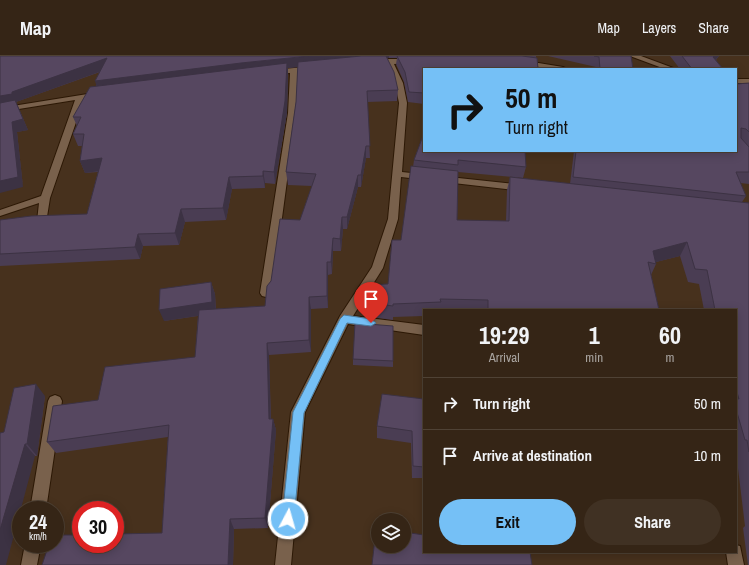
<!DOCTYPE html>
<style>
:root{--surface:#352516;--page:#403123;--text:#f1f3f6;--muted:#aaa5a1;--line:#4f4235;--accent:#75c0f6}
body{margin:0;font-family:"Archivo Narrow",sans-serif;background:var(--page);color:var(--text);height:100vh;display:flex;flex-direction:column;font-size:15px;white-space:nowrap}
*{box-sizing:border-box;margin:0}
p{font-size:13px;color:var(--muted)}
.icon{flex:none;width:22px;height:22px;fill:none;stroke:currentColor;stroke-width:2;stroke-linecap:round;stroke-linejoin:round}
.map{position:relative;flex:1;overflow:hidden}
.side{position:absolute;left:423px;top:253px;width:314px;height:244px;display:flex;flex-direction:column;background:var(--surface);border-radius:0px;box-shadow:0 2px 10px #0003,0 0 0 1px var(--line)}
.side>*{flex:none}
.guide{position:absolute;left:423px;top:12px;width:314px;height:84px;border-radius:0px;box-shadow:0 2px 10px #0003,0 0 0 1px var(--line);background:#75c0f6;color:#111;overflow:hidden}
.tools{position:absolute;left:371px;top:457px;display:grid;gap:8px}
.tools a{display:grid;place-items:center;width:40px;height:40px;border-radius:50%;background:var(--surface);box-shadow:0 2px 10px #0003,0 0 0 1px var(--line);font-size:20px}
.speed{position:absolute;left:12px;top:445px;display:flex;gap:8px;font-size:20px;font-weight:700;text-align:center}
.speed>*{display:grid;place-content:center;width:52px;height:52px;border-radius:50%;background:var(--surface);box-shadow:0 2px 10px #0003,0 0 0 1px var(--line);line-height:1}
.speed small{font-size:10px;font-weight:400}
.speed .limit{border:6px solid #d22;background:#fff;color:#111}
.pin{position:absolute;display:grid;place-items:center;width:34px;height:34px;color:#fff;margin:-41px -17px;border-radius:50% 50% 50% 0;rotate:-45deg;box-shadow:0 0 4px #0007}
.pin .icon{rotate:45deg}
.me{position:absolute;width:44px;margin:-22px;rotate:6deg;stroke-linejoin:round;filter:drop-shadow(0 0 3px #0008)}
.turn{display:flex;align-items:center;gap:14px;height:84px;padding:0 16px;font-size:18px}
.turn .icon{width:52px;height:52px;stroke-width:2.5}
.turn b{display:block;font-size:28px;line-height:34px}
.eta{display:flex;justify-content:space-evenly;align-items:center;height:68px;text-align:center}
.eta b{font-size:24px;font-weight:800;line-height:28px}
.cta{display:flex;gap:8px;margin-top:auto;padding:8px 16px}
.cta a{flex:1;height:46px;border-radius:24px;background:var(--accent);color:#111;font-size:16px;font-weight:800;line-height:46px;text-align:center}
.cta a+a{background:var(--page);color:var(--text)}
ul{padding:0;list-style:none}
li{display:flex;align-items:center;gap:12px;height:52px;padding:0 16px;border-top:1px solid var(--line)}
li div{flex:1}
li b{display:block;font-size:15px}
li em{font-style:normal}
header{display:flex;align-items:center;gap:24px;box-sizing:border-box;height:56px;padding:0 20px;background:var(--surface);border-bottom:1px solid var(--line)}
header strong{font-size:19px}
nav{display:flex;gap:22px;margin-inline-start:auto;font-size:14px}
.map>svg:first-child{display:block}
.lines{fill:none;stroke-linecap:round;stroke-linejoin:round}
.street-casing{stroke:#2c1805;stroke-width:2}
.street{fill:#79614c;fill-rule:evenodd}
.wall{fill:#4a3d53}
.shaded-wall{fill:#3c3243}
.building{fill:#564760;stroke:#3c3243}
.route{fill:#75c0f6;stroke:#4c7da0}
</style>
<header>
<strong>Map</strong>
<nav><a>Map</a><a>Layers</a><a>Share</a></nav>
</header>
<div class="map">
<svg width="749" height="509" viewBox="0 0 749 509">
<rect width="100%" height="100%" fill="#47311d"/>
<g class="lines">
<g class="street-casing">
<path id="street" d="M630,0H641L676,13H665Z
M389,3H412L416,5L412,7L394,8L403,27L407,47L402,116L523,129L528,132L523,135L401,121L398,163L383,212L353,260L424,269V279L348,268L305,356L291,509H275L291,356L340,260L372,211L388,163L399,47L395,27L387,9H373L369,7L373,5Z
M520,4L563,11L567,13H550L523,8H520Z
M315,10H318V14L298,16L296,57L272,237L270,240L266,241L262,240L260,237L288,57L290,17L273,18L269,16L273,14Z
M736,23H749V27H736Z
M100,36H103V40L84,43L50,142L46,167L42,168L37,165L39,147L0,160V154L41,140L75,44L0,56V52Z
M55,339L60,341L62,345L46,454H30L48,345L50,341Z
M25,488H41L37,509H21Z
M736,489L740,490L744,509H728L726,496H736Z"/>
</g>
<use href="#street" class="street"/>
</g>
<path class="wall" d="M0,0H536V2L424,13V48L408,46L404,26L396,8L397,2H387L398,34L397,45L367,46L370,102H366L361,131H358L347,173H343L341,195H333L332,218L328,219V252L311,253V296L269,299L271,363H273L276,374L268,472L234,473L233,509H42L162,477L168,381L56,397L47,386L98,344L195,301L198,260L164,265L211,226L215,238L216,253L265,250L271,225L300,164L312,130L288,129L286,116L296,46L298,11L288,12V19L287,57L275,128L265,127V132L232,133L226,164L185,166L179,189L143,190L140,203L0,210V164L87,158L98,116L85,117L80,105L82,90H78L73,78L77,70L73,61L96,30L100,16L16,46L28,74L17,76L23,131Z
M548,0H631L633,13H596V11Z
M670,0H719L716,4L723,13H680Z
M749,27V128L740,127L746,140L742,146L749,147V509H748L743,472L745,470L736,396V254H704L699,228L688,226L680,200L656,206V208L651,219L659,254H424V260L393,261V264L371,261L370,243V229L388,228L401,184L413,111L414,104L424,77L526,111L523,122L458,116L457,164L506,165L507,134L510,121L570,128L574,95H736Z
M353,303L393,305V311L353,309Z
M45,340L37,400H35L4,376Z
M424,343V422H412L411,387L377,382V370Z"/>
<path class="shaded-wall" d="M309,0H389V2L288,12V19L287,57L275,128L274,116L98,35L95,25L241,7Z
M714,0H719L709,11L713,1Z
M107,2L110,12L16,46L28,74L17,76L23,131L0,137V40Z
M366,90V102L361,131V119Z
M102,102L107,114L85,117L80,105Z
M263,115L265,127V132L263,120Z
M358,119V131L347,173V161Z
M229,121L232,133L226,164L223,152Z
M181,153L185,166L179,189L175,177Z
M342,161L343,173L341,195L340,183Z
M138,178L143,190L140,203L135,191Z
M333,182V195L332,218L331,206Z
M687,186L680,200L652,207L653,195Z
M327,206L328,219V252L327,240Z
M211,226L215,238L216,257L164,265L159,254Z
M309,241L311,253V296L309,284Z
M267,287L269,299L271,374L269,363Z
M36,328L45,340L37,400L27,388Z
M273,363L276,374L268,472L265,462Z
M25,388L35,400L6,509H0V474Z
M230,463L234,473L233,509H228Z"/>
<path class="building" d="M0,0H309L241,7L95,25L107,2L12,36V38L0,40Z
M361,0H386L394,16L398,34L367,35L370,90H366L361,119H358L347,161H342L340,183L333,182L331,206H327V240L309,241V284L267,287L269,363H273L265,462L230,463L228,509H42L49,488H55V479H81V488H115V478L162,477L169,369L47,386L53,350L98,344L105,311L195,301L199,254L265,250L267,230L271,225L280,163L300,164L316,118L286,116L296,46L298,6Z
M397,0H522L537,2L538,13H424V37L409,36L405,16Z
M594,0H631L633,13H600L599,1Z
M682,0H714L713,1L723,13H692Z
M287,7L285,45L274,116L263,115V120L229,121L223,152L181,153L175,177L138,178L135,191L0,198V164L31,160L87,158L102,102L80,105L84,78H73L81,61H73L90,31Z
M749,27V76L746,73L741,72V82L749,91V116H736L746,140L573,121L576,95H736V28Z
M15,44L23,63L12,66L18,121L0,125V47Z
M424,77V95H525L526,111L458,104V109L414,104Z
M411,110L458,115L457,164L509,165L510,121L749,147V396L747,384H745L736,353V342L739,343L736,333V254H715L707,214L695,213L687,186L653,195L656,208L648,206L659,254H488V244L440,243L441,246L393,248V250L371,247L370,229L388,228L392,184H401Z
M211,226L212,246L159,254L160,233Z
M355,267L393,270V305L353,303Z
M36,328L27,388H25L0,474V377L4,376L14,332Z
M382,338L424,343V411L413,410L412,375L377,370Z
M376,473H378V490H404V476L424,479V496H530L532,509H372Z"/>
<path class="route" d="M344,259L371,263L376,267L371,270L347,267L304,357L294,463L292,467L288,469L284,467L282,463L293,356L340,263Z"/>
</svg>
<div class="tools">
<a><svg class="icon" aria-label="layers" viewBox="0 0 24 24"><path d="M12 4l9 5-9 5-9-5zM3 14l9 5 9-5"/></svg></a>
</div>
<div class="speed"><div>24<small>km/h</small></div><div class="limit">30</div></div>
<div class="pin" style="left:371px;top:267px;background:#d93025"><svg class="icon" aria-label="arrive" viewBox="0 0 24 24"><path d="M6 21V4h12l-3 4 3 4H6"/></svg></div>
<svg class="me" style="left:288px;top:463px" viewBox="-20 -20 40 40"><circle r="17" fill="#75c0f6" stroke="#fff" stroke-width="3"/><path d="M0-11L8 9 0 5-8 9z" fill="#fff"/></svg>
<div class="guide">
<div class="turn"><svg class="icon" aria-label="right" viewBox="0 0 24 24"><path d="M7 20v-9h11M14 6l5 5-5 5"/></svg><div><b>50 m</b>Turn right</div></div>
</div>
<section class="side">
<div class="eta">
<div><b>19:29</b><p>Arrival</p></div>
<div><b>1</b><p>min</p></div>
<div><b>60</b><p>m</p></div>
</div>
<ul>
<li><svg class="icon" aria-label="right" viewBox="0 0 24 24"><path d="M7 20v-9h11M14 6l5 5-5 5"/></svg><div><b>Turn right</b></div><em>50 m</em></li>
<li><svg class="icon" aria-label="arrive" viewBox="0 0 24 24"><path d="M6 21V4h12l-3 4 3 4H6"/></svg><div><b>Arrive at destination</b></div><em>10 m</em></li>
</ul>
<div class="cta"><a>Exit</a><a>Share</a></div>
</section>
</div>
